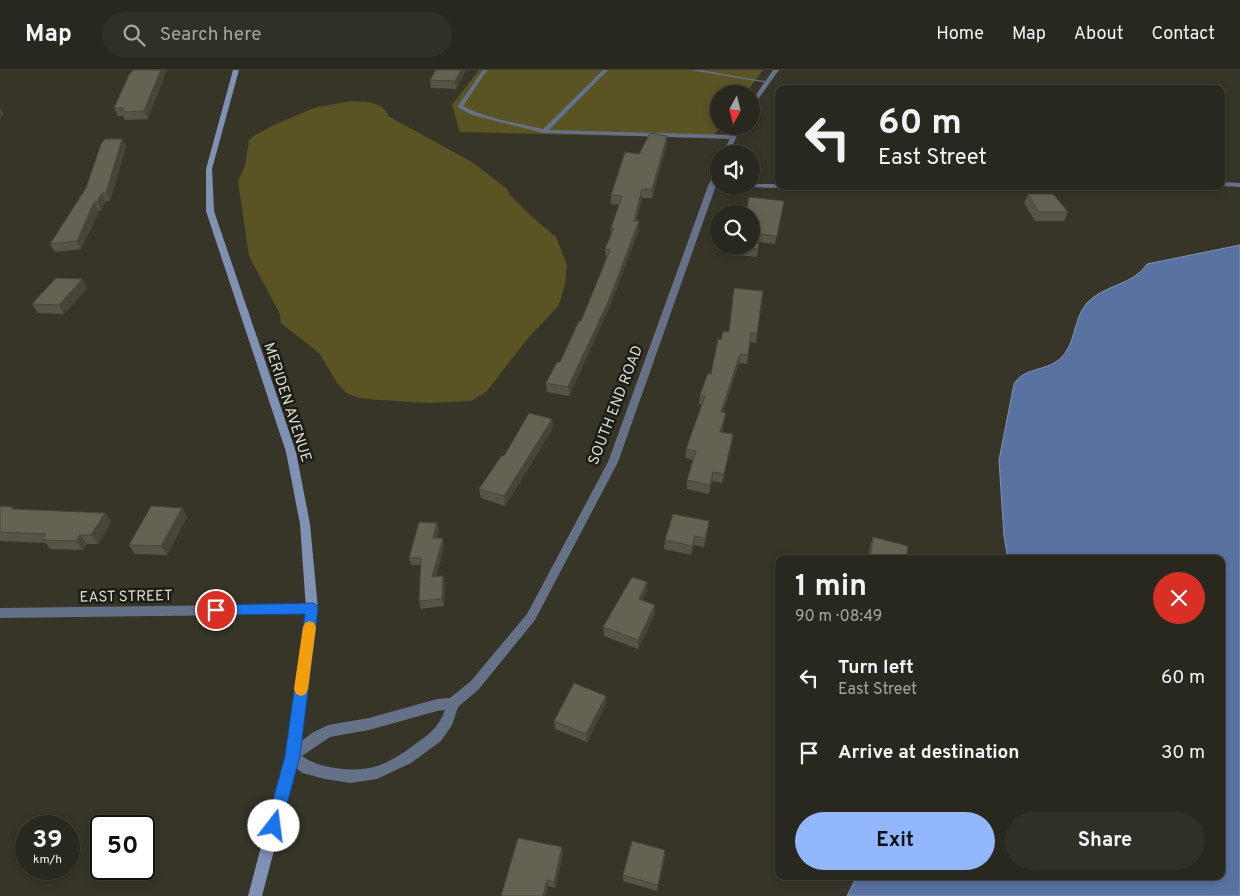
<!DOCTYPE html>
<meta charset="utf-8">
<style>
:root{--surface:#29281e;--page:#313027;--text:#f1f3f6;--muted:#a5a6a4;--line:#45443c;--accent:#92b7fd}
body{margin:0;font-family:Overpass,sans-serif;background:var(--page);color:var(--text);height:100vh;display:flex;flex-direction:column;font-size:19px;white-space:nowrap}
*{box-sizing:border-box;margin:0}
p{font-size:16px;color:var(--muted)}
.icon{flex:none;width:28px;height:28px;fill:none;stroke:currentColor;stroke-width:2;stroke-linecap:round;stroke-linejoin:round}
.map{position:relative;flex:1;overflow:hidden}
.details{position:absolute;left:775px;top:485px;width:450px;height:325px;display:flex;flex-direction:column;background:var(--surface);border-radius:10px;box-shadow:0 2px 8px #0003,0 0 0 1px var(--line)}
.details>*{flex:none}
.top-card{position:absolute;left:775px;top:15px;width:450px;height:105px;border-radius:10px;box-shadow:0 2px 8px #0003,0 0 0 1px var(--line);background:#29281e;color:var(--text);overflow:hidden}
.needle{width:32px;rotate:187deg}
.controls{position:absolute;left:710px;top:15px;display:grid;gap:10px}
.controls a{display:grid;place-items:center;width:50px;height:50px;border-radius:50%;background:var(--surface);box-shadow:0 2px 8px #0003,0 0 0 1px var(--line);font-size:25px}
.speed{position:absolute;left:15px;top:745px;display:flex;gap:10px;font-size:25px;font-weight:700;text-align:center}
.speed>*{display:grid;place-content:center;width:65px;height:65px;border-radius:50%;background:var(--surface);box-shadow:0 2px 8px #0003,0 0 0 1px var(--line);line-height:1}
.speed small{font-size:12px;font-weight:400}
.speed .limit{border:2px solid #111;border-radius:8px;background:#fff;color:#111}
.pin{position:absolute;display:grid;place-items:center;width:42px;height:42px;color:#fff;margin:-21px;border:2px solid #fff;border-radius:50%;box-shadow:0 1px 5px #0007}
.me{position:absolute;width:55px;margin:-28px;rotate:15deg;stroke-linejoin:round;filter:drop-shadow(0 0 4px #0008)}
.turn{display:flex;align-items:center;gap:18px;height:105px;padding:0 20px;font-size:22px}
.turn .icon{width:65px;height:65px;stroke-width:2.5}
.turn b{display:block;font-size:35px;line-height:42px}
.round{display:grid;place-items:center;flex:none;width:52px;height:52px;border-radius:26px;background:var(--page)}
.overview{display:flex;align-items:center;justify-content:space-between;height:85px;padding:0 20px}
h1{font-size:30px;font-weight:700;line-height:38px}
.primary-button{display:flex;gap:10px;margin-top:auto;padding:10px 20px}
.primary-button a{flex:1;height:58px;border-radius:30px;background:var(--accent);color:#111;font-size:20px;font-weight:700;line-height:58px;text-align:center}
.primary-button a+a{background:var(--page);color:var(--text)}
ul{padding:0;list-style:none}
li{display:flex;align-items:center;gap:15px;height:75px;padding:0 20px}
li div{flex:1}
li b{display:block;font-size:19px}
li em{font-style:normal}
header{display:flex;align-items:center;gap:30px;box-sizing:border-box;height:70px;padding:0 25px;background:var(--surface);border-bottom:1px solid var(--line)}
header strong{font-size:24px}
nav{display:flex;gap:28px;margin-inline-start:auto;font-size:18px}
.search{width:350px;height:45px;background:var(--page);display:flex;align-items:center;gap:12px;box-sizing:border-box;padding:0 18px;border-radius:28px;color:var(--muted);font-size:19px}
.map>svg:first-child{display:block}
.green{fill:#5a5324}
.water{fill:#5972a2;stroke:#8192b1}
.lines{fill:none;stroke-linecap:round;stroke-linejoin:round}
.service{fill:#657186;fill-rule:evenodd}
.minor{fill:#657186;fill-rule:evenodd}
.tertiary{fill:#657186;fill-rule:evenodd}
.secondary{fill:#8092b4;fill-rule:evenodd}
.wall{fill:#565447}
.shaded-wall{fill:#46453a}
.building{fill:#646253;stroke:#46453a}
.route{fill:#1a73e8;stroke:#114b97}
.slow{fill:#f59e0b}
.labels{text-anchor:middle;stroke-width:5;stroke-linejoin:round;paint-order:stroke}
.street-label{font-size:15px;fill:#dddcd3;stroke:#1d1d16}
</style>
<header>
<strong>Map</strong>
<div class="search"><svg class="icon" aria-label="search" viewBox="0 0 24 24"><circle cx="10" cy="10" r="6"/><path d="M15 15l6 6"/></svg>Search here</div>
<nav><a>Home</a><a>Map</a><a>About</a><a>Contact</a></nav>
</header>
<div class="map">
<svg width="1240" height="826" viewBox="0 0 1240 826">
<rect width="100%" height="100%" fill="#373528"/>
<path class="green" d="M479,0H763L745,24H719V56H721L712,68L460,62L452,35Z
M351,31C364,32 384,31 388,46L472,92L507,119L510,125L531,146L556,167L567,195L565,214L559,235L529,267L486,322L471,331L430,333L378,330L360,328L346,323L337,313L320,284L281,253L280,244L249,186L238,111L245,96L249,70L255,65L274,55L314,38Z"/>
<path class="water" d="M1240,175V826H847L857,806H1221V489H1008L1004,466L999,390L1014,314C1024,297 1044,302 1060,289C1076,274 1073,250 1086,234C1102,215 1134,215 1147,194Z"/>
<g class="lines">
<path class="service" d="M483,0H487L463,36C488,49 516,53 543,59L603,0H608L549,60L733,65L736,67L733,69L544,63L472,45L457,37Z
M690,0H701L770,12L768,13Z"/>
<path class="minor" d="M1221,112L1240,113V117L1221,116Z
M711,114H719V116H729L726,118L709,117L708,116Z
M751,114H779V116H782L779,118L749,117L748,116H751Z"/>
<path class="tertiary" d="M773,0H779L751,39V32Z
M735,56H741L729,84H723Z
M719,97V107L618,392L535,550L479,619L458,637L452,655L441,671L411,693L377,709L350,713L325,709L302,703L287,690L285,686L287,682L312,663L328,655L369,648L437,629L450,628L471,611L527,544L608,392L708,116L716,99ZM445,640C440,655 430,664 418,672C405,682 392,691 377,696C357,703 319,699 302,686L330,667L369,660L437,641Z
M312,534L316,536L318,539L316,542L312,544L0,548V538Z"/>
<path class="secondary" d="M233,0H239L212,99L214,141L296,382L310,454L318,539L299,686L262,826H248L285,686L306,539L300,454L286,382L206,141V99Z"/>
</g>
<path class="wall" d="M133,0L148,49L125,50L123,46H118L114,38Z
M434,0H466L456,19L431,18L430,10L435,2Z
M667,66V74L652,128H642L636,151H639V160L609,238L569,326L547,322L546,313L560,292L581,251L607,188H606L605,179L611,165V158L619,135L611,134V125Z
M122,69L126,77L110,131H106L101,140L99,141L81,179L55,182L50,174Z
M1028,124L1068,142L1064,151H1035L1024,133Z
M784,131L775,174L759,172L757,187L738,185L740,176Z
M82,209L87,218L64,244L38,243L32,234Z
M763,221L756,273L750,272L747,294L739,293L723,342L724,352L722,362L733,364L732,373L722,413L712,411L709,424L687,419V410L693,390L686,388V379L702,334H699L700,325L711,304L721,270Z
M553,358L505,436L481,428L479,419L504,386Z
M0,436L15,439L105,443L111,452L98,474H87L83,480L50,479L46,473L0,471Z
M182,438L187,447L167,485L135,484L129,475Z
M709,451L708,460L704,477L694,475L691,485L664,479L665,470Z
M437,453L439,460L437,468L444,476L436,507L443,506L445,514L444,536L421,539L419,531L421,495H411L409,488Z
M873,467L906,489H868L870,476Z
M647,521L642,530L655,535V544L638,579L604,566L603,557Z
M606,634L587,672L555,659L554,651Z
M563,784L555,818L548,816L546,826H501Z
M665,787L657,821L623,811V805Z"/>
<path class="shaded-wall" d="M161,0H167L148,49L144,41Z
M461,0H466L456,19L455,11Z
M0,37L4,44L0,49Z
M667,66V74L652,128V120Z
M122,69L126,77L110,131L106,123Z
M642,119V128L633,159L634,151Z
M102,123L106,131L101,140L97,132Z
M94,132L99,141L81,179L77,171Z
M639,151V160L609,238L569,326L568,317Z
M82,209L87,218L64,244L59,235Z
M740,284L739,293L720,351L721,342Z
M726,343L724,352L719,371L720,362Z
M552,349L553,358L505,436L504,426Z
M733,364L732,373L722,413L724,404Z
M713,402L712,411L709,424L710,415Z
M182,438L187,447L167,485L161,476Z
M105,443L111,452L98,474L91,465Z
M709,451L708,460L704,477L705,468Z
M437,453L439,460L435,475L433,468Z
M80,465L87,474L83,480L76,471Z
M695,466L694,475L691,485L692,476Z
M443,468L444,476L434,515L432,507Z
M443,506L445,514L444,536L442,529Z
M647,512V521L638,538L639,529Z
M655,535V544L638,579V570Z
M606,626V634L587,672L586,664Z
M562,777L563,784L555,818L554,812Z
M665,780V787L657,821L658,815Z
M547,810L548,816L546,826H543Z"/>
<path class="building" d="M133,0H161L144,41L121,42L124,38H114L129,5Z
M436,0H461L455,11L430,10Z
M650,63L667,66L652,120L642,119L634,151H639L609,230L568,317L546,313L557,292H560L579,251H581L610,180L605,179L614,158H611L622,126L611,125L625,82L639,84Z
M105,69H122L106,123H102L97,132H94L77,171L50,174L86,118L101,74Z
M1028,124H1053L1068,142H1039Z
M749,127L784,131L777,166L760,164L758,179L739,177L740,176H751V144H746Z
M56,208L82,209L59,235L32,234Z
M734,218L763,221L757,263H751L748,285L740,284L721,342L726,343L720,362L733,364L724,404L713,402L710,415L687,410L696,381L686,379L705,326L700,325L708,303L711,304L718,269L721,270L723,261L729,262Z
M529,343L552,349L504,426L479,419L502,385L504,386Z
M0,436L13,437L12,439L105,443L91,465H80L76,471L43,470L46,464L0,462Z
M151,436L182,438L161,476L129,475Z
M673,444L709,451L705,468L695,466L692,476L665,470Z
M419,452L437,453L433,468H443L432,507L443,506L442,529L419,531L421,488H409Z
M873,467L908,476L906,489H870Z
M632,507L647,512L639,529L655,535L638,570L603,557Z
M574,613L606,626L586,664L554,651Z
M518,768L562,777L554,812L547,810L543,826H501Z
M632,771L665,780L658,815L623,805Z"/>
<path class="route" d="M312,533L317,535L318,539L300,686L281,756L279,762L274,764L268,762L266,756L285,686L305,544L216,545L212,544L210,540L212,536L216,535Z"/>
<path class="slow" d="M310,551L314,553L316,557L308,619L306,624L301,626L296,624L294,619L303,557L305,553Z"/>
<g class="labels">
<g class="street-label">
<text transform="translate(288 332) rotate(72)" y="5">MERIDEN AVENUE</text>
<text transform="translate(615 335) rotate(-69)" y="5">SOUTH END ROAD</text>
<text transform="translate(126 526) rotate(-1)" y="5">EAST STREET</text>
</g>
</g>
</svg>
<div class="controls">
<a><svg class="needle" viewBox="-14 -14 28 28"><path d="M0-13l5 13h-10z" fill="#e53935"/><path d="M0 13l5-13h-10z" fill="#a5a6a4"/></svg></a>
<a><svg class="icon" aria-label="sound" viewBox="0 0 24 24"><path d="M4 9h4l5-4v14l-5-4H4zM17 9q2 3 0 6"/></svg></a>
<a><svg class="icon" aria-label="search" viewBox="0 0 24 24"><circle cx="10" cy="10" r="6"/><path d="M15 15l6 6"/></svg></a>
</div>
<div class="speed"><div>39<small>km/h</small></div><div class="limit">50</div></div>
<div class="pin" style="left:216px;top:540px;background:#d93025"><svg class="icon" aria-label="arrive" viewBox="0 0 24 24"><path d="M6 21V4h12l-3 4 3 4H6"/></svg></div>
<svg class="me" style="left:274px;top:756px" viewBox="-20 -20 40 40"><circle r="19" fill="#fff"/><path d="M0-13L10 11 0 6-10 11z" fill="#1a73e8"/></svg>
<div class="top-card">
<div class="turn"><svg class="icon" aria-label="left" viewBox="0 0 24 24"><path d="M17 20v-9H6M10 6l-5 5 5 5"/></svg><div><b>60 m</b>East Street</div></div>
</div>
<section class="details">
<div class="overview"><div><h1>1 min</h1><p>90 m · 08:49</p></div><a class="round" style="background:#d93025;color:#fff"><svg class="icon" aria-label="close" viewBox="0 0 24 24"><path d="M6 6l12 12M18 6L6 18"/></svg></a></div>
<ul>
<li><svg class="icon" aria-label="left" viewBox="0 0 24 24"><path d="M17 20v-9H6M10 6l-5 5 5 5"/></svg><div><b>Turn left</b><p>East Street</p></div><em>60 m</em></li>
<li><svg class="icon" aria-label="arrive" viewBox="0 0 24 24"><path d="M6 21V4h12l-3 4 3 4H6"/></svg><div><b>Arrive at destination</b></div><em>30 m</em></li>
</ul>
<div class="primary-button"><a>Exit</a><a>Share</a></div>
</section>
</div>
